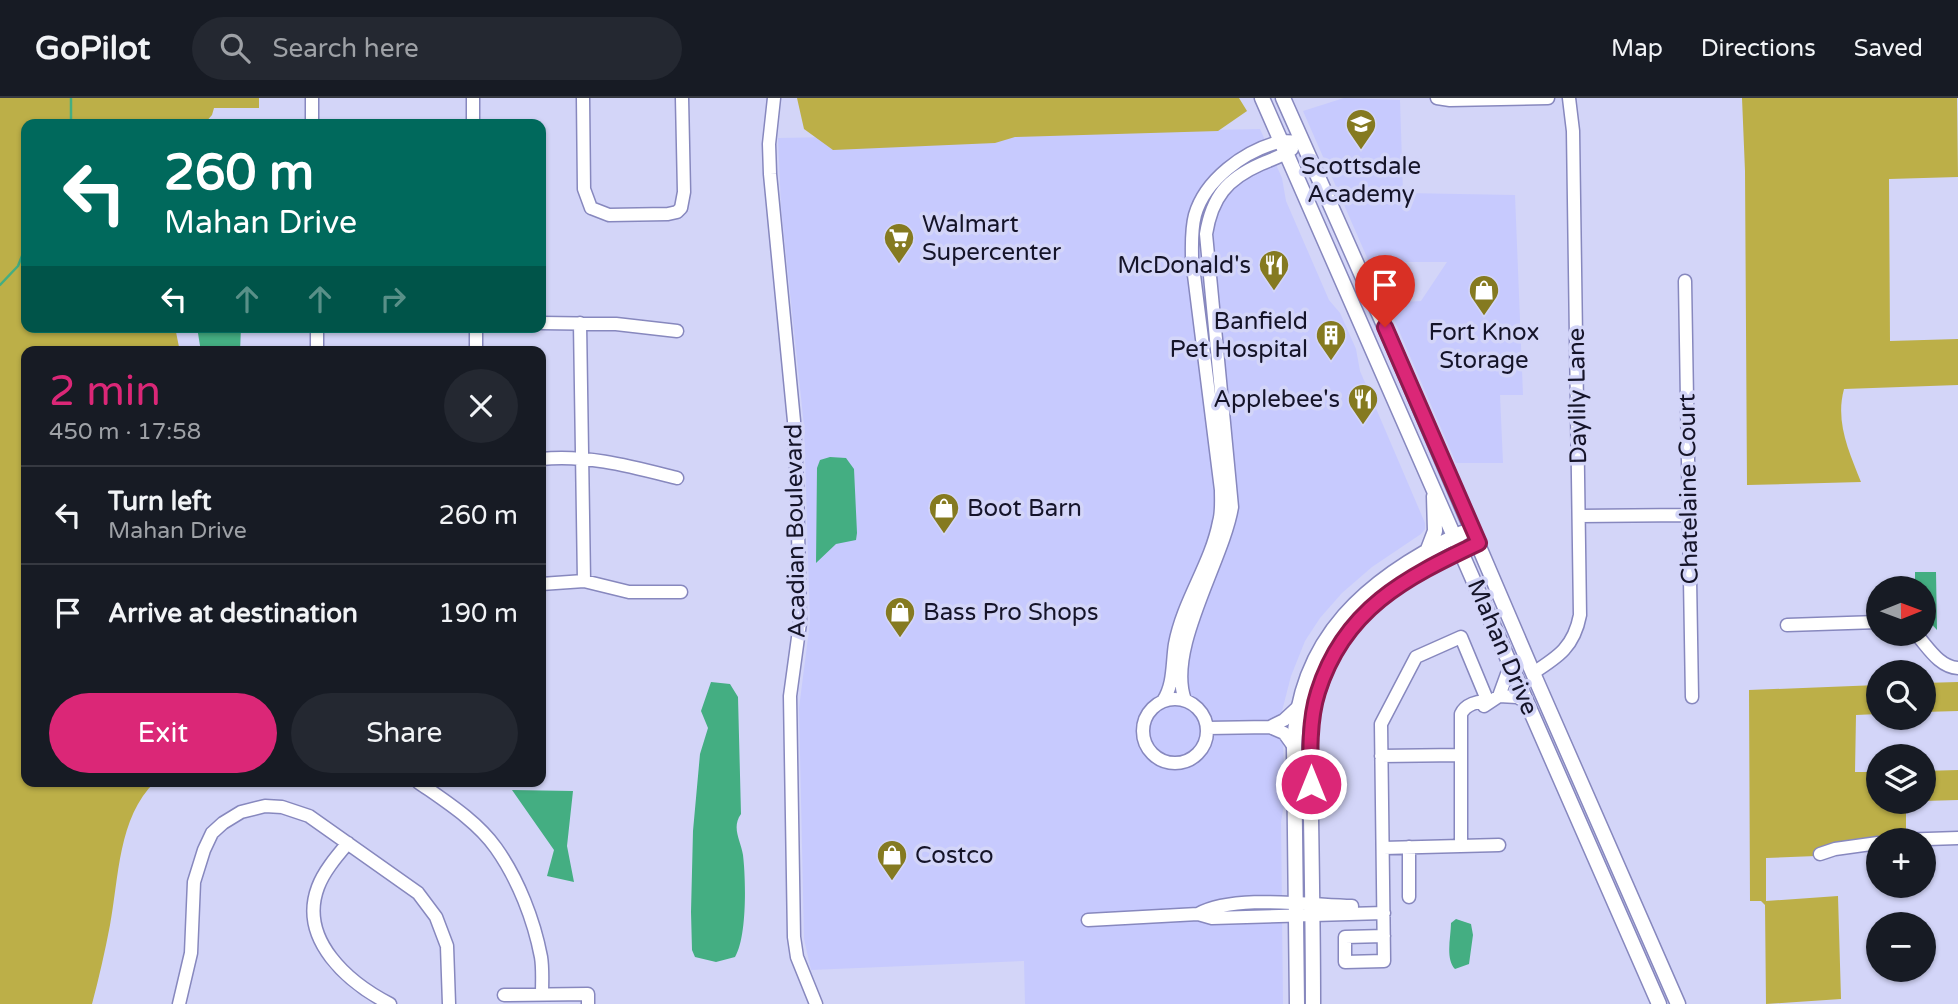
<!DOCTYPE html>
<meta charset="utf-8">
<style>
:root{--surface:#171b24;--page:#242831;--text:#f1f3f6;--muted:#9ea1a6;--line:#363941;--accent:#db2777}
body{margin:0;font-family:"Varela Round",sans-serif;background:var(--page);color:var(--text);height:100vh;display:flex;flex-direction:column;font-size:26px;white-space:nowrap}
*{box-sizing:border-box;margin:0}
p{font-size:23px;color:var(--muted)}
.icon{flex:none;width:38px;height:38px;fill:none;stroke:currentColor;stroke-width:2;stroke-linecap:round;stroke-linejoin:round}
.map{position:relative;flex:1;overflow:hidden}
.details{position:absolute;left:21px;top:248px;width:525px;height:441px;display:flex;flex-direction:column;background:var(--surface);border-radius:14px;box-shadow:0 2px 5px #0004}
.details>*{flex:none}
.guide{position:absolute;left:21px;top:21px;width:525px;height:214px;border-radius:14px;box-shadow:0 2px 5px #0004;background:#00695c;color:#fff;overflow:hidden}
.needle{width:46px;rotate:89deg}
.buttons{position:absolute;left:1866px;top:478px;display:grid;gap:14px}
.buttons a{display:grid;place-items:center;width:70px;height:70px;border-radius:50%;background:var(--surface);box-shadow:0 2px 5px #0004;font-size:35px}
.pin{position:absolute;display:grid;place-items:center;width:60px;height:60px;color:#fff;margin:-72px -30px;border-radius:50% 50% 50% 0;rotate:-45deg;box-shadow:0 0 7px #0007}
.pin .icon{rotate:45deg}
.me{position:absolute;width:77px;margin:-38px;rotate:0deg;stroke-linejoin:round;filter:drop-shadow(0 0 5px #0008)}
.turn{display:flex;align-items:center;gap:24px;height:147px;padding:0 28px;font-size:32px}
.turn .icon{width:91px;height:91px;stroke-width:2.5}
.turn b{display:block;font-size:49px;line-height:60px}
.lanes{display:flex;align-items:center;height:66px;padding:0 28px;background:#0003;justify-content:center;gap:35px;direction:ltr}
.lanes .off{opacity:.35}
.round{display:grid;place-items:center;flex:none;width:74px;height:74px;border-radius:37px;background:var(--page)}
.head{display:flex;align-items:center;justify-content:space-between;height:119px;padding:0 28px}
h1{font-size:42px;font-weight:600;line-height:52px;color:var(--accent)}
.cta{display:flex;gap:14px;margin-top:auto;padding:14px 28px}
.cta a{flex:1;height:80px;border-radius:42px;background:var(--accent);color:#fff;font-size:28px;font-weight:600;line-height:80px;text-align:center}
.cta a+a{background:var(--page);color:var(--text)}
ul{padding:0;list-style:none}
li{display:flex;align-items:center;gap:21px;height:98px;padding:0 28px;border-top:2px solid var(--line)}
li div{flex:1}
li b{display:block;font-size:26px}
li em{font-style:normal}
header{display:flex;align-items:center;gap:42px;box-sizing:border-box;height:98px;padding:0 35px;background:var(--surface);border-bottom:2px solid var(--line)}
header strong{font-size:33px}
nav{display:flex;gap:38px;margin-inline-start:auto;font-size:24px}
.search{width:490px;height:63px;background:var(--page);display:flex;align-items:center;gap:18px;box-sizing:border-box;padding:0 24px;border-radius:38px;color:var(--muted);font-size:26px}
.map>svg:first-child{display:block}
.built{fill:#c7cafe}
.green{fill:#bcaf48}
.water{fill:#44ae82}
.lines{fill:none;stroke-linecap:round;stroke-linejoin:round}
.stream{stroke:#44ae82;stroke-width:2.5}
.minor-casing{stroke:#8788be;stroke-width:15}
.major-casing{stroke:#8788be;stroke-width:17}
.minor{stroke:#fff;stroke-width:12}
.major{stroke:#fff;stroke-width:14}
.route-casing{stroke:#8e194d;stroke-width:18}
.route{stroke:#db2777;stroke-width:12}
.labels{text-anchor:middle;stroke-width:7;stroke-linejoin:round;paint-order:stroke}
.poi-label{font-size:24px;fill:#151429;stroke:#d3d5f8;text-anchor:start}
.street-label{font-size:24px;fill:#151429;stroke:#d3d5f8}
</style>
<header>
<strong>GoPilot</strong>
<div class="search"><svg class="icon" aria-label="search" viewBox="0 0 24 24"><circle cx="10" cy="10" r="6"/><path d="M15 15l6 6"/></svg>Search here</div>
<nav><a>Map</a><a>Directions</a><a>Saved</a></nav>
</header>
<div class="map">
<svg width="1958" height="906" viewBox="0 0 1958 906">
<rect width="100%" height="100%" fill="#d3d5f8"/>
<path class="built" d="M1344,0L1400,2L1403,95L1515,97L1523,297H1500L1503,365H1456L1387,205L1421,203L1447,164H1369L1303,13Z
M1260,31L1282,80L1286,103L1329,202L1340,215L1356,251L1360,273L1425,425V431L1421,436L1372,469L1342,495L1320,520L1305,543L1291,578L1282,613L1285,701L1281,724L1283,906H1025L1024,863L811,872L804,841L799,610L810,524L804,328L781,109L778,40Z"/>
<path class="green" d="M0,0H259V10H214L212,17L204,26H26V229H175L180,254H26V684H155C118,719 119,780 110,827C105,853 99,880 92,906H0Z
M797,0H1239L1247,13L1218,33L1015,39L995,45L833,52L804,31Z
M1742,0H1957L1958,79L1889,81L1890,243L1958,241V287L1844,291C1835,324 1849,354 1861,384L1747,387L1745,73Z
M1958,584V613L1923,614V585Z
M1878,587V616L1856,617L1855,674H1878V704H1906V737L1834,747L1814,754L1816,758L1766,760V803L1838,798L1841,901L1766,906L1765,807L1761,803H1750L1749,592Z
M1958,672V702L1923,703V673Z"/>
<path class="water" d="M197,229H241L240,254H201Z
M830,359L846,360L854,371L857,435L856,442L836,446L816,465L817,370L820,362Z
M1915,474H1936L1937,532L1923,517V490H1915Z
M711,584L730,586L738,599L741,716C731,730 741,743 743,757C746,782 747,839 735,859L716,864L695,859L692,852L691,814L693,733L700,656L708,630L701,613Z
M512,692L573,693L567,748L574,784L547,778L554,752Z
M1456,821L1471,826L1473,837L1469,866L1455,871C1445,860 1451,839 1451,825Z"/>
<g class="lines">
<path class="stream" d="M71,0V26
M0,187L18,168L26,148"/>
<g class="minor-casing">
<path id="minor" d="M312,0V26
M473,0V26
M583,0L584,91L591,110
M774,0L769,46L770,76L794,323L797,387L800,525L790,598L794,839L797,859L816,906
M1437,0L1450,2L1548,0
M591,110L609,117L668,116L677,114L681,110
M681,110L684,94L682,0
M1685,183L1692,599
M541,225L616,226L677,233
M580,225L584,483
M317,229V254
M476,229V254
M541,361C587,356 633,369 677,380
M1579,418L1688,417
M541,486L584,483L629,494H681
M1787,527L1878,524
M1916,536C1928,549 1939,569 1958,570
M1533,575C1558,559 1574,549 1580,517L1573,33L1569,0
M1499,598L1511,565
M1143 633a32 32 0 1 1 64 0a32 32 0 1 1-64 0Z
M1185,602C1166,551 1223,463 1232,409L1206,136C1212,99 1227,81 1261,66C1272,61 1283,58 1292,51
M1163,603C1174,587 1172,565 1175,546C1183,503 1211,466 1219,424C1222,414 1221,403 1221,392L1192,161C1192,147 1191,132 1195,117C1205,82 1244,53 1279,44C1285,42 1294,44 1301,44
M1484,608L1499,598L1517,599L1526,604
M1270,629L1284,622L1298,609
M1207,630L1270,629L1284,635L1294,649
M1381,658L1460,657
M418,684C445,703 477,723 496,750C518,781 534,822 541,859C543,871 542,884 542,896
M1897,742L1958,740
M348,745C337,758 324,773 318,789C298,842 349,885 390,906
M1461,748V616C1465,607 1478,602 1488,604
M1409,749V799
M1383,750L1499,747
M1820,756L1835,751L1878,745
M1198,816C1234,796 1310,807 1352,808
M1088,822L1198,816L1212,820L1384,815
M1384,838L1345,839V864L1384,863L1381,626L1416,559L1461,539L1488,604
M504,897L588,896V906
M179,906L191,855L194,784L204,752L212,735L223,725L241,714L265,708L282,709L309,718L418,795L436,819L447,848L449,906"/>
</g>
<g class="major-casing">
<path id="major" d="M1262,0L1659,906
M1283,0L1391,243L1533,575L1678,906
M1427,454L1435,433L1434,398
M1297,906L1294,649C1298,539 1368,480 1462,435
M1313,906C1313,844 1312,782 1311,720C1310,680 1305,633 1318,594C1325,571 1338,546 1352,528C1381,490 1428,469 1470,449"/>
</g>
<use href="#minor" class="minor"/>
<use href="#major" class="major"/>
</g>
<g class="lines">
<g class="route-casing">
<path id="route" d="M1311,686C1310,656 1309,622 1318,594C1344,511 1405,480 1479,445L1385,229"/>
</g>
<use href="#route" class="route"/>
</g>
<defs>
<g id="school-pin" transform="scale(1.575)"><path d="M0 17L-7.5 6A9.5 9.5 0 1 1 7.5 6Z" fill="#857a20" stroke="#d3d5f8"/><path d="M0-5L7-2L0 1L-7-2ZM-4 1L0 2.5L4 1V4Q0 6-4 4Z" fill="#fff"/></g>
<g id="supermarket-pin" transform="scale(1.575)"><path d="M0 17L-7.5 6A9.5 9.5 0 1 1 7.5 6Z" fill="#857a20" stroke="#d3d5f8"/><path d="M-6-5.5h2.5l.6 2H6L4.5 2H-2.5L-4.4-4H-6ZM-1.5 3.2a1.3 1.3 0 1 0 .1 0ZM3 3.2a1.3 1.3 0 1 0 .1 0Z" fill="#fff"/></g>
<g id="restaurant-pin" transform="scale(1.575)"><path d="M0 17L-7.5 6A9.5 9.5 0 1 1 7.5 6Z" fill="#857a20" stroke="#d3d5f8"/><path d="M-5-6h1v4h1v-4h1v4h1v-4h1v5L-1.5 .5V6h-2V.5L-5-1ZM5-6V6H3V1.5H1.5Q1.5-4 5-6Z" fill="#fff"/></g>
<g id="shop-pin" transform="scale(1.575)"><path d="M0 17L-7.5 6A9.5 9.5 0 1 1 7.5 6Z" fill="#857a20" stroke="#d3d5f8"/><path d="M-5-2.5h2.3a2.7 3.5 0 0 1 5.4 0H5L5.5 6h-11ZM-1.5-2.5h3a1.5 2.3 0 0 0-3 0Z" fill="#fff"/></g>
<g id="building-pin" transform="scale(1.575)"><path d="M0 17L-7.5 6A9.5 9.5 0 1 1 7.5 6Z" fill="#857a20" stroke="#d3d5f8"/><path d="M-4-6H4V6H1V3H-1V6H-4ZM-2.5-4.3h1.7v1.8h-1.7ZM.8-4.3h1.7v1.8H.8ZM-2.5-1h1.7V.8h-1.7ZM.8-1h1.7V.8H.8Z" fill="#fff"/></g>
</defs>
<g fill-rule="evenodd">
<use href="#school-pin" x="1361" y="26"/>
<use href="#supermarket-pin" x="899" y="140"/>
<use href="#restaurant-pin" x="1274" y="167"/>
<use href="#shop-pin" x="1484" y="192"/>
<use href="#building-pin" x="1331" y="237"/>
<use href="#restaurant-pin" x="1363" y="301"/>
<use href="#shop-pin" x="944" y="410"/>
<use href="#shop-pin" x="900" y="514"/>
<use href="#shop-pin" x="892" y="757"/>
</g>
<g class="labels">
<g class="poi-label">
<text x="1361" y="76" text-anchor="middle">Scottsdale<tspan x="1361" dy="28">Academy</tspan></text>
<text x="922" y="134">Walmart<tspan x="922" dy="28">Supercenter</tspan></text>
<text x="1251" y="175" text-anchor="end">McDonald's</text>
<text x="1308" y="231" text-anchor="end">Banfield<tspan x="1308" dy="28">Pet Hospital</tspan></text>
<text x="1484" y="242" text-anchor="middle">Fort Knox<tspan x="1484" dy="28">Storage</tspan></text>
<text x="1340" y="309" text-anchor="end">Applebee's</text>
<text x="967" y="418">Boot Barn</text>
<text x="923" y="522">Bass Pro Shops</text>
<text x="915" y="765">Costco</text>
</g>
<g class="street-label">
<text transform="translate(1577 298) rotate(-91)" y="8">Daylily Lane</text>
<text transform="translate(1688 391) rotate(-91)" y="8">Chatelaine Court</text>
<text transform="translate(795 433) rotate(-91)" y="8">Acadian Boulevard</text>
<text transform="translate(1503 549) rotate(67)" y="8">Mahan Drive</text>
</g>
</g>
</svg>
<div class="buttons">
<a><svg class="needle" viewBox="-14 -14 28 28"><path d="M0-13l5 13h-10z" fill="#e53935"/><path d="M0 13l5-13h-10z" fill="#9ea1a6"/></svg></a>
<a><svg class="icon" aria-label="search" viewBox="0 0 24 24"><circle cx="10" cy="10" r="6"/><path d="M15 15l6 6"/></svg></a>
<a><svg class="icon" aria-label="layers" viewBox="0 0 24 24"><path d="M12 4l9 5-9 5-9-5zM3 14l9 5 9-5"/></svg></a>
<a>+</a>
<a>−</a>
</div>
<div class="pin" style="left:1385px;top:229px;background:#d93025"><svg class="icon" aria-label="arrive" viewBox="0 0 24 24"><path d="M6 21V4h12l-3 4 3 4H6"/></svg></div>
<svg class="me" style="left:1311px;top:686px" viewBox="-20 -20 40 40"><circle r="17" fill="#db2777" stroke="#fff" stroke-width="3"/><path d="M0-11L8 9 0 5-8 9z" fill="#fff"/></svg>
<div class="guide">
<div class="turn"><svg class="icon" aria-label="left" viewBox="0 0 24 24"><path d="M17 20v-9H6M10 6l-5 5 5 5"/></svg><div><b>260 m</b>Mahan Drive</div></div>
<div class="lanes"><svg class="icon" aria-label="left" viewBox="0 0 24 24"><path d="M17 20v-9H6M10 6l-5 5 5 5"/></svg><svg class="icon off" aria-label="ahead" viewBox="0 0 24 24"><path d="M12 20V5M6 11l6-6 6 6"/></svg><svg class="icon off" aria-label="ahead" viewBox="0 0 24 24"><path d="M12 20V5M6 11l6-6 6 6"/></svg><svg class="icon off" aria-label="right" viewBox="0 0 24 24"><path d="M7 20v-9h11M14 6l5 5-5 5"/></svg></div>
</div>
<section class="details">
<div class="head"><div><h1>2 min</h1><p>450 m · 17:58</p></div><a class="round"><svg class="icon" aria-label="close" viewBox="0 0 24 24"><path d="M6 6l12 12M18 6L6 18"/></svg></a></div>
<ul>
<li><svg class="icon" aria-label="left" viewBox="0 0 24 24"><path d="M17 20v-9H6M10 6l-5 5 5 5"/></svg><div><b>Turn left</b><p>Mahan Drive</p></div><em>260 m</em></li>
<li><svg class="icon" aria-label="arrive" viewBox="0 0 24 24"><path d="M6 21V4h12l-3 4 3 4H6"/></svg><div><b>Arrive at destination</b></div><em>190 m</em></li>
</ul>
<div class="cta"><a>Exit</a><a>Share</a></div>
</section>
</div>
